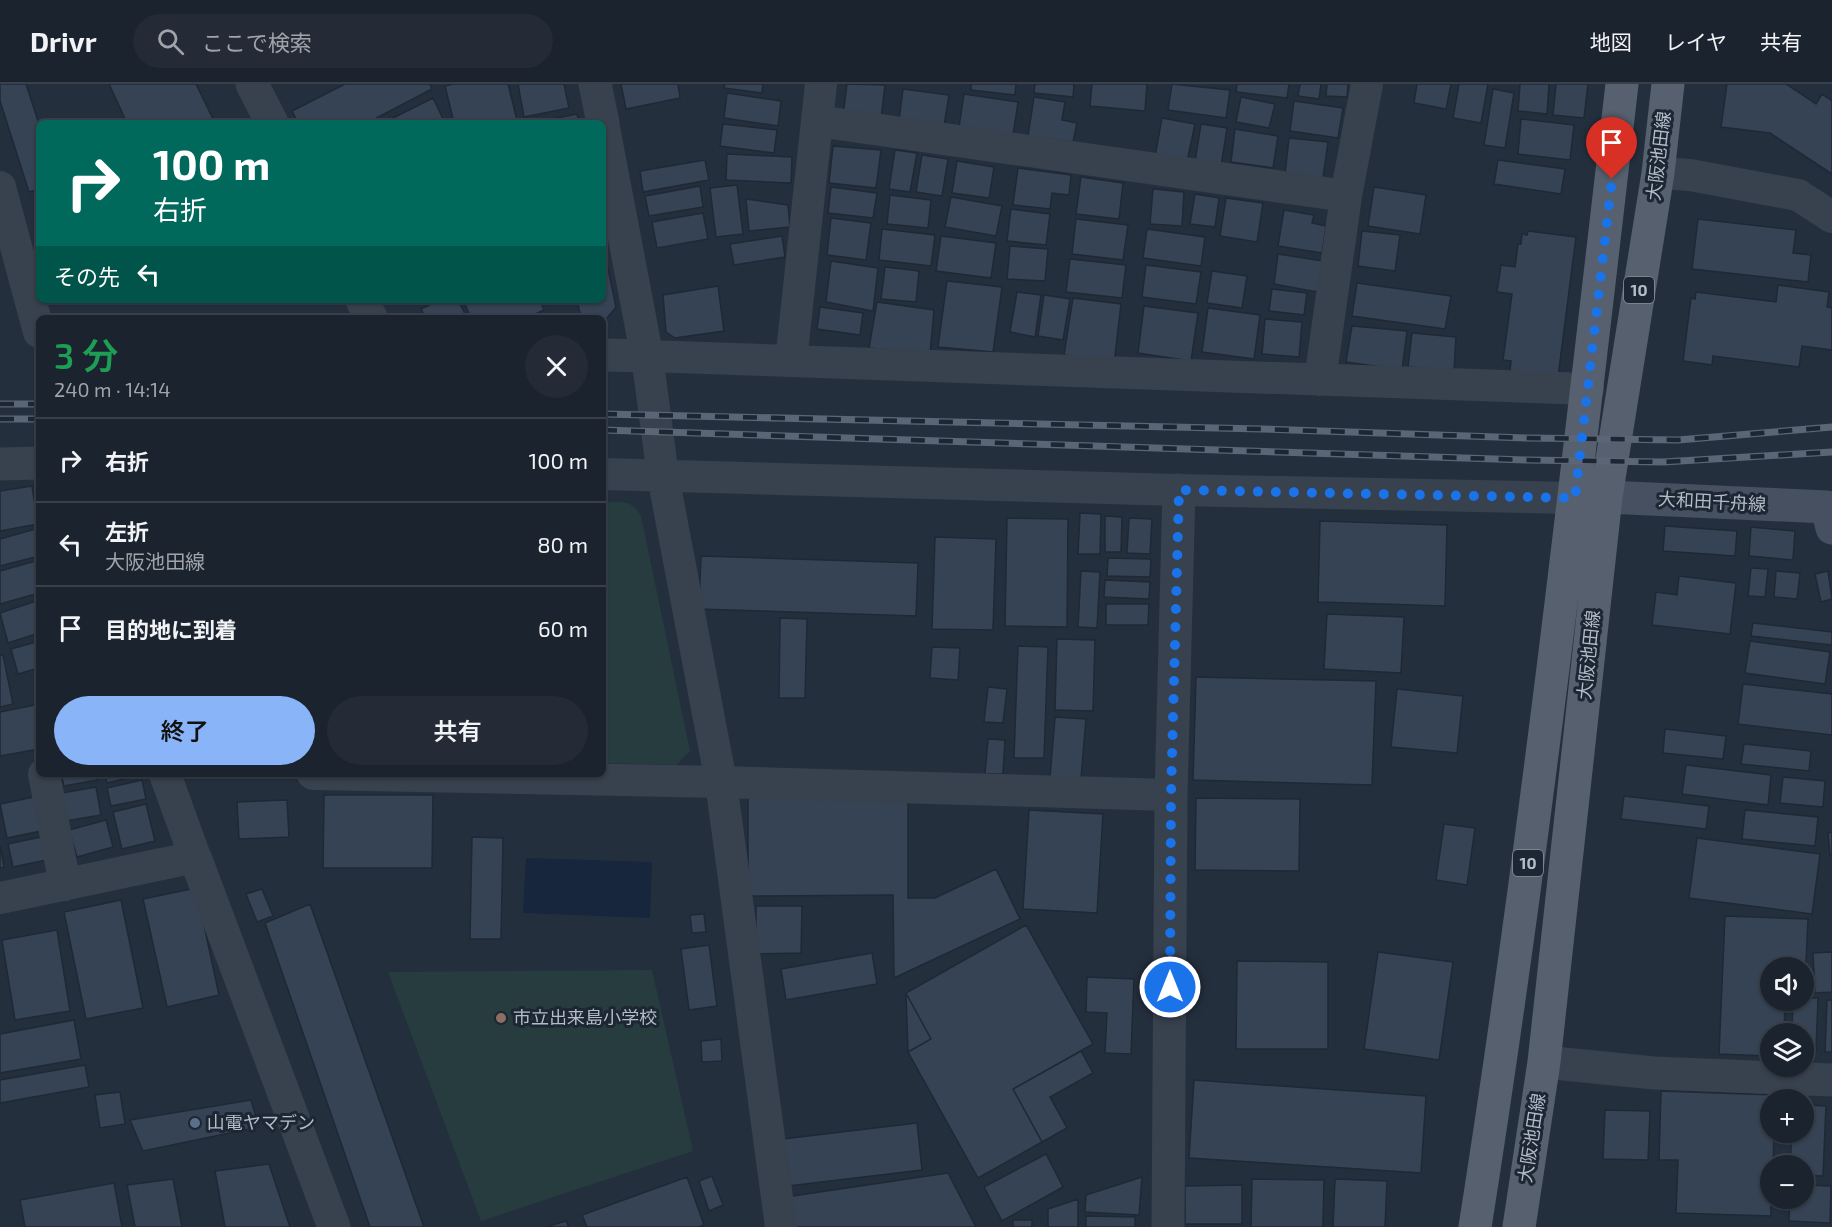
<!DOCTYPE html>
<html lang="ja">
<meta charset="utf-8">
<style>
:root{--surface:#1b232e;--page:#242b36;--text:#f1f3f6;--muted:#a0a4aa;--line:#39404a;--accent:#8ab4f8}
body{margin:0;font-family:"Exo 2","Noto Sans JP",sans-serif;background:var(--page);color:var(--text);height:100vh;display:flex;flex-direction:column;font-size:22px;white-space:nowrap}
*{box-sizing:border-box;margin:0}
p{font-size:20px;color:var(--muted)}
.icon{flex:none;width:33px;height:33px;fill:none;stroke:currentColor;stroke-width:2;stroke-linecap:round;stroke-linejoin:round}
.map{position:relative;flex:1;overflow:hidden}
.drawer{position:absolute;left:36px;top:231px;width:570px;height:462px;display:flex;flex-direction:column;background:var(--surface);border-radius:9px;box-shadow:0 2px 4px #0004,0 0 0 2px var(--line)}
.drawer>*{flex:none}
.guide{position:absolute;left:36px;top:36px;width:570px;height:183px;border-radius:9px;box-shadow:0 2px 4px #0004,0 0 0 2px var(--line);background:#00695c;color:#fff;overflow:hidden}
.buttons{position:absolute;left:1760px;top:873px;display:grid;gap:12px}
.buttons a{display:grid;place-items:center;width:54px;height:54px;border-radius:50%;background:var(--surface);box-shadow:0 2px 4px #0004,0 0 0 2px var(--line);font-size:30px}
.pin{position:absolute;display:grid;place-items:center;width:51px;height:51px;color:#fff;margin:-62px -26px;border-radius:50% 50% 50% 0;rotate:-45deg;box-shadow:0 0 6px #0007}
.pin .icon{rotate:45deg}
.me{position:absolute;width:66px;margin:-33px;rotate:0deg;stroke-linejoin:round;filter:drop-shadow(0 0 4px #0008)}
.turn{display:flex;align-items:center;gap:21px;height:126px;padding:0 18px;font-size:27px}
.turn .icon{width:78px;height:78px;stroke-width:2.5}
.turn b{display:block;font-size:42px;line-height:51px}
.then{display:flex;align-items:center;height:57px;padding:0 18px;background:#0003;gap:12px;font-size:22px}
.round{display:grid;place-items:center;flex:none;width:63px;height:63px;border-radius:32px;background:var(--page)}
.head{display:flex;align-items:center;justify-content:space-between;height:102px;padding:0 18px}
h1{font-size:36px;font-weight:600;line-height:45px;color:#1e9e55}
.cta{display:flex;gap:12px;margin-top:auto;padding:12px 18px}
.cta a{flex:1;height:69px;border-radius:36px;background:var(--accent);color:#111;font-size:24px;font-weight:600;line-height:69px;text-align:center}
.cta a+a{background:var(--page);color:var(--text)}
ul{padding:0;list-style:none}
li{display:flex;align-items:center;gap:18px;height:84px;padding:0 18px;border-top:2px solid var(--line)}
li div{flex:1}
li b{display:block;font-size:22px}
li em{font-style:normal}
header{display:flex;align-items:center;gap:36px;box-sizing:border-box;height:84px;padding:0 30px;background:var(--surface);border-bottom:2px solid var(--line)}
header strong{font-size:28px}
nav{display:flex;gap:33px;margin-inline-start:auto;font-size:21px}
.search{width:420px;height:54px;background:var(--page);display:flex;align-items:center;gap:15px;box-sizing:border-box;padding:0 21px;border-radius:33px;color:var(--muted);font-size:22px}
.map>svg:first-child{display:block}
.green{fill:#263c3f}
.water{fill:#17263c}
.building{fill:#364354;stroke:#1f2835;stroke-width:1.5}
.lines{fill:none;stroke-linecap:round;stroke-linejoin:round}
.minor{stroke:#38414e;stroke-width:32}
.tertiary{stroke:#38414e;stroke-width:33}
.secondary{stroke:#465061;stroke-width:33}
.primary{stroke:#56606e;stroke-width:33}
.rail-casing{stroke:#5a6575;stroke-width:7}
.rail{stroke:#1d2633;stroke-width:4.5;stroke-dasharray:14;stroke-linecap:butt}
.route{stroke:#1a73e8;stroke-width:10;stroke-dasharray:0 18}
.education-dot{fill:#8d6e63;stroke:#1d2633;stroke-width:2}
.service-dot{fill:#5c6f8a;stroke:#1d2633;stroke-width:2}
.labels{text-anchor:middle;stroke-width:6;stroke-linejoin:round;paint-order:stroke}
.shield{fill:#1d2633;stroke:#878f9c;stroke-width:1.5}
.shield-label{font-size:16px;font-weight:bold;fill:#b4bcc9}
.street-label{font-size:18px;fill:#b4bcc9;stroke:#1d2633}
.poi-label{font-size:18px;fill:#b4bcc9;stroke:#1d2633;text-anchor:start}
</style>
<header>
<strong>Drivr</strong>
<div class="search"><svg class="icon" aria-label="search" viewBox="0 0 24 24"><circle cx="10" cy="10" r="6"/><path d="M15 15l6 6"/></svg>ここで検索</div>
<nav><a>地図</a><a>レイヤ</a><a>共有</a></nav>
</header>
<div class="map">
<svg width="1832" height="1143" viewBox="0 0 1832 1143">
<rect width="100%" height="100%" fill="#242f3e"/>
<path class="green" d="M603,418C621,419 631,414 641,432L690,667L676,681L603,679Z
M652,886L693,1067L481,1137L388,888Z"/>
<path class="water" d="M526,774L652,778L650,834L523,829Z"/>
<path class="building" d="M0,0H26L39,40V105L29,108L0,17Z
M109,0H196L215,39H127Z
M345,0H430L432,5L367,39H298L292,27Z
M453,0H508L517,36L504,39H454L445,2Z
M518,0H564L569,24L524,33Z
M621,0H678L680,14L626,25Z
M725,0H763L762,9L724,4Z
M847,0L885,1L881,35L843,31Z
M971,0H1016L1015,11L971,6Z
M1035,0H1074L1073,13L1034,9Z
M1092,0H1147L1145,27L1090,22Z
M1172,0L1230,6L1226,34L1168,26Z
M1237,0H1289L1287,14L1236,8Z
M1300,0H1321L1319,15L1298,12Z
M1327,0H1348L1347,13L1326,12Z
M1417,0H1451L1446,25L1414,19Z
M1459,0H1488L1481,39L1453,34Z
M1520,0H1549L1547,30L1518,27Z
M1556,0H1588L1584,34L1553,31Z
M1727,0H1786L1816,20L1822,10L1832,17V90L1770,49L1721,43Z
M903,5L949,11L944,42L899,36Z
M1493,5L1514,9L1505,64L1484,61Z
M727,9L781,17L778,42L724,34Z
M964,10L1018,18L1013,51L959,43Z
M1034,13L1065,18L1062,36L1077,39L1073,58L1028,52Z
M1241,13L1275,20L1269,44L1236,38Z
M433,14L445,39H383Z
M1294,17L1343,24L1338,54L1290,47Z
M577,30L579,39H532Z
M1162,34L1195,40L1187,78L1155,72Z
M1521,35L1574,41L1570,76L1518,70Z
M723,40L777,46L774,69L720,62Z
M1201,40L1227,44L1221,82L1195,78Z
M1235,45L1278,52L1273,84L1231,78Z
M1289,54L1328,58L1323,94L1285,90Z
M833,62L881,66L876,104L829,99Z
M895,66L917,69L910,108L889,105Z
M727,70L792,73L791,99L726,96Z
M922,71L948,75L942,112L916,108Z
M705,76L709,96L643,108L640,87Z
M1498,76L1565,85L1561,110L1494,100Z
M957,77L994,83L989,114L952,109Z
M1018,84L1071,91L1069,111L1052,109L1050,125L1013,121Z
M1081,93L1123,99L1119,135L1076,130Z
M737,101L743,150L716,153L710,104Z
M700,102L703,123L649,132L645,112Z
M831,103L877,109L873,134L828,129Z
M1374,103L1426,111L1420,150L1368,142Z
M1153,105L1184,108L1182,142L1150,140Z
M1195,110L1219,114L1215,143L1190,140Z
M890,111L931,116L928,144L887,140Z
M951,113L1002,122L996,152L945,143Z
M1226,114L1263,119L1257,158L1220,152Z
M746,115L788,121L790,143L749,147Z
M1011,125L1050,130L1046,161L1007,157Z
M1284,126L1314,131L1312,139L1326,142L1322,169L1278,162Z
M703,129L708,155L657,164L652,138Z
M831,134L871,139L866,176L827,171Z
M1076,135L1128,141L1123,176L1072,170Z
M1698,135L1796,146L1793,169L1811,171L1808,198L1692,185Z
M882,145L935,151L931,182L879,176Z
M1147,145L1205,153L1201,182L1143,174Z
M1362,147L1400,151L1395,187L1358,182Z
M1528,147L1576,153L1558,293L1510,287L1511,277L1503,276L1512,210L1497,208L1501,181L1515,183L1518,160H1521L1522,150L1527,151Z
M782,152L785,173L734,181L730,160Z
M941,152L996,159L991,194L936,187Z
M603,161L616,223L603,239V234H581L577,216H603Z
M1010,162L1048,165L1045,197L1007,195Z
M1278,170L1323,177L1317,208L1274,200Z
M1070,175L1126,181L1122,214L1066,208Z
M831,177L878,184L873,227L826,218Z
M1146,181L1201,188L1196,220L1142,213Z
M885,183L919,187L916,218L881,215Z
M1212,187L1247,192L1242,224L1207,219Z
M947,197L1002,203L993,268L938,263Z
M1357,199L1451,212L1445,245L1352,232Z
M1778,201L1829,208L1827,223L1832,224V266L1802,262L1799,283L1713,272L1712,281L1683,277L1691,214L1695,215L1696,208L1776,218Z
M718,202L724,247L675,254L666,248L663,211Z
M1272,205L1307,209L1304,231L1269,227Z
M1017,208L1041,211L1035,253L1010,248Z
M1044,211L1070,215L1063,256L1038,252Z
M1073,214L1121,220L1114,280L1064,271Z
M440,216H458L467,234H426L421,225Z
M463,216H540L544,226L527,234H505L503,231L496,234H471Z
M877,218L934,226L930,270L869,264Z
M1144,222L1198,229L1191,277L1138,269Z
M820,223L863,229L860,251L817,245Z
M1208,224L1260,231L1254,275L1202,268Z
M1265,235L1302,238L1299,273L1262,270Z
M1352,242L1407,247L1402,286L1346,278Z
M1412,249L1456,253L1454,287L1408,283Z
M32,402L38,440L0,447V407Z
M1080,429L1101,430L1100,470H1078Z
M1105,432L1122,433L1121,468H1105Z
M1007,434L1068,435L1067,543L1005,542Z
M1129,434L1152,435L1150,470L1127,469Z
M1320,437L1447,441L1445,522L1318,518Z
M1665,442L1737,447L1735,472L1663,467Z
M1751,443L1795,447L1793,476L1749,472Z
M39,444V472L0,482V455Z
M935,453L996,455L993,546L932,545Z
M701,472L918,479L916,532L699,525Z
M1108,474L1151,475L1150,493L1107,492Z
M39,476V509L0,520V487Z
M1751,484L1768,485L1765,513L1748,512Z
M1081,487L1100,488L1097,544L1078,543Z
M1776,487L1800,489L1797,515L1774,513Z
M1828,487L1832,515L1821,518L1815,490Z
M1679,492L1736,499L1730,550L1652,541L1656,508L1677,511Z
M1105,496L1150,498L1149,515L1104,513Z
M39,516V549L8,559L0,529Z
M1106,520H1149L1148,541H1106Z
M1327,530L1404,533L1401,589L1324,585Z
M780,534L807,535L805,614H779Z
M1753,539L1832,548V561L1751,552Z
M1057,555L1095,556L1093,627L1055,626Z
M1750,557L1830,568L1825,600L1745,589Z
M36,558L39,569V584L18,590L11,565Z
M1018,562L1048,563L1044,674H1014Z
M932,563L960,564L958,596L930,594Z
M0,571H3L13,620L0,623Z
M1196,593L1376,597L1372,701L1193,696Z
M1743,600L1832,610V651L1738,640Z
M988,603L1007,605L1003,639L984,638Z
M1397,605L1463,612L1457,669L1391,663Z
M35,621L39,645V665L0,672V628Z
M1055,633L1086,635L1081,695L1050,693Z
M1665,645L1726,652L1723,675L1663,669Z
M988,655L1005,656L1003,690H985Z
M1744,660L1811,667L1809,687L1741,680Z
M1686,681L1771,691L1768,721L1682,710Z
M61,690H96L97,696L64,702Z
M105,690H141V691L107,699Z
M1783,693L1825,697L1823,723L1780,719Z
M142,696L146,715L111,722L107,704Z
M96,703L101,731L66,737L62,709Z
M324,711H433L432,784H323Z
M39,712L46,746L7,754L0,720Z
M1624,712L1709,722L1706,745L1621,735Z
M908,713V814H935L996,785L1020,835L894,894L893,811L748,812V714Z
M1196,714L1300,715L1299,787L1195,786Z
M287,716L289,753L239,755L237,718Z
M146,720L155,757L122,765L113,728Z
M1029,726L1103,730L1097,829L1023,825Z
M1745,726L1818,733L1815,762L1742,755Z
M106,736L113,763L77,773L69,746Z
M1444,740L1475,744L1467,801L1436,796Z
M1832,748V771H1830L1828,749Z
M46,752L51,775L13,783L8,760Z
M472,753L503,754L501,855H470Z
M1697,754L1820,770L1812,830L1689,814Z
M0,761L4,783L0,784Z
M196,804L219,911L167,923L143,815Z
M262,805L273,832L257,838L246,810Z
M121,816L143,924L86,935L64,828Z
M310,820L424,1143H370L265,839Z
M756,822H802L801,869L756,870Z
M704,830L706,848L692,849L690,831Z
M1725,832L1808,835L1805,900H1803V884H1770V916H1785L1784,950H1770V972L1719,970Z
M1026,841L1093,960L1013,1005L1042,1058L978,1094L908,968L931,955L906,909Z
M57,846L70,927L15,936L2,856Z
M709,861L717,922L689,926L681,865Z
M1378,868L1453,878L1439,976L1364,965Z
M1832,868V908L1815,909L1813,869Z
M872,869L877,900L786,916L781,885Z
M1237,877L1328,878V965H1236Z
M1087,893L1134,895L1131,970L1105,969L1107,929L1086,928Z
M906,909L931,955L908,968Z
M1803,914H1818L1816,967H1803V950H1792L1793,916H1803Z
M1827,916H1832V968H1825Z
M74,936L81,975L0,989V950Z
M721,955L722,977L702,978L701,957Z
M1081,967L1093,989L1050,1013L1067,1044L1042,1058L1013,1005Z
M85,981L89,1003L0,1019V996Z
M1194,996L1426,1012L1421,1089L1189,1074Z
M1661,1007L1776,1011V1016H1770V1048H1774L1773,1082H1770L1771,1132L1676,1129L1678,1076H1659Z
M120,1008L125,1040L100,1044L95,1011Z
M251,1016L259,1043L143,1067L130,1036Z
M1803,1021L1826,1022L1823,1092L1803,1091V1082H1790L1792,1048H1803Z
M1605,1026L1650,1027L1648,1076L1603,1075Z
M917,1039L922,1086L788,1102L783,1055Z
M1046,1070L1063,1103L1002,1137L984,1103Z
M269,1080L290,1143H225L215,1087Z
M948,1089L976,1143H790L786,1113Z
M712,1092L723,1121L709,1127L699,1097Z
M687,1093L704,1141L698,1143H587L582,1131Z
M1142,1093L1139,1131L1085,1128L1086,1111Z
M173,1095L182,1143H135L127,1101Z
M1252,1095L1324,1096L1323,1143H1251Z
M1335,1095L1387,1097L1385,1143H1333Z
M114,1099L122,1143H25L20,1116Z
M1242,1101V1140H1185V1102Z
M1803,1101L1831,1102L1830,1139L1789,1137L1790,1114H1803Z
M1078,1115V1143H1048V1125Z
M1086,1132L1135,1133V1143H1086Z
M1013,1136H1032V1143H1013Z
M566,1137L569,1143H546Z"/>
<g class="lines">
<path class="minor" d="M817,37L1346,112
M1658,89L1690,91L1798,111L1832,133
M0,103L39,248
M791,277L821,0
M1320,296L1346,112L1367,0
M603,390L1179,406L1575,414
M44,690L65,801
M313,690L721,698L1171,711
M0,814L195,773L165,690
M781,1143L721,698L663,392L647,272L1588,305"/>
<path class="tertiary" d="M252,0L272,39
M595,0L603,39
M603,41L647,272L603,271
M362,216L371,234
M0,380L39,379
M195,773L334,1143
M1544,978L1654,989L1832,996
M1168,1143L1171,711L1179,406"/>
<path class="secondary" d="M1577,414L1606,413L1827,423L1832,444"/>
<path class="primary" d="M1475,1143C1535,763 1578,382 1622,0
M1519,1143L1544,978L1606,413L1658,89L1668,0"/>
<g class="rail-casing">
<path id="rail" d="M0,320H39
M603,330L1261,345L1527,354L1678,356L1832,343
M0,335H39
M603,346L1527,376L1663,378L1832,368"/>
</g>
<use href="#rail" class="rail"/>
</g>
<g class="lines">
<path class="route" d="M1170,903L1171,711L1179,406L1575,414L1612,95"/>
</g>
<circle class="education-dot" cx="501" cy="934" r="6"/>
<circle class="service-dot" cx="195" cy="1039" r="6"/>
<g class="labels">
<g class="shield">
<rect x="1624" y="193" width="30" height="26" rx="4.5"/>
<rect x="1513" y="766" width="30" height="26" rx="4.5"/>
</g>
<g class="shield-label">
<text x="1639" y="212">10</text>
<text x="1528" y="785">10</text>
</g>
<g class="street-label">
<text transform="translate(1659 72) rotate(-83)" y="6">大阪池田線</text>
<text transform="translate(1712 418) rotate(3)" y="6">大和田千舟線</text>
<text transform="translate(1589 571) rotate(-84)" y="6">大阪池田線</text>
<text transform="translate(1532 1054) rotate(-81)" y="6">大阪池田線</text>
</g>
<g class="poi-label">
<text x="513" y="940">市立出来島小学校</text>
<text x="207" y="1045">山電ヤマデン</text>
</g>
</g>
</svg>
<div class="buttons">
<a><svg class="icon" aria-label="sound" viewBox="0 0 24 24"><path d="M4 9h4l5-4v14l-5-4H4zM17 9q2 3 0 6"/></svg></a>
<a><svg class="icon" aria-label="layers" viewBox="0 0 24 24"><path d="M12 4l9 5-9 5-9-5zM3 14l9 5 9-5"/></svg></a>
<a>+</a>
<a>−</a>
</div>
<div class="pin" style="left:1612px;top:95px;background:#d93025"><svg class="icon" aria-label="arrive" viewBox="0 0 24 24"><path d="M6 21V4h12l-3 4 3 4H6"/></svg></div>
<svg class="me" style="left:1170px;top:903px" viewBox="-20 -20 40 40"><circle r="17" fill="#1a73e8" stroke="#fff" stroke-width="3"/><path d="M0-11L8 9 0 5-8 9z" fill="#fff"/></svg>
<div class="guide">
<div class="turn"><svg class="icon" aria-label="right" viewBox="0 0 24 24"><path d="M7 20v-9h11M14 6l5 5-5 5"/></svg><div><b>100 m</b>右折</div></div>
<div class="then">その先<svg class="icon" aria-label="left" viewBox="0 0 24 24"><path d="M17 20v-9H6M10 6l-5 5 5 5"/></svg></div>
</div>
<section class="drawer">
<div class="head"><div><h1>3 分</h1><p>240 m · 14:14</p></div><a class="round"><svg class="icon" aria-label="close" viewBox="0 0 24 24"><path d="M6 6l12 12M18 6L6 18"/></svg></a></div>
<ul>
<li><svg class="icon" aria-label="right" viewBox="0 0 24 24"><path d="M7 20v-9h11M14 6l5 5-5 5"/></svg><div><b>右折</b></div><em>100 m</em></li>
<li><svg class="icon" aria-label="left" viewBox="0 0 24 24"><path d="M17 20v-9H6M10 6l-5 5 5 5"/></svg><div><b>左折</b><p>大阪池田線</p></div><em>80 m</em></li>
<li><svg class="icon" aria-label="arrive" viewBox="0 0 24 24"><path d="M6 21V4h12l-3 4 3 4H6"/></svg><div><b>目的地に到着</b></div><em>60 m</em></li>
</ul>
<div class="cta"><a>終了</a><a>共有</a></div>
</section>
</div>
